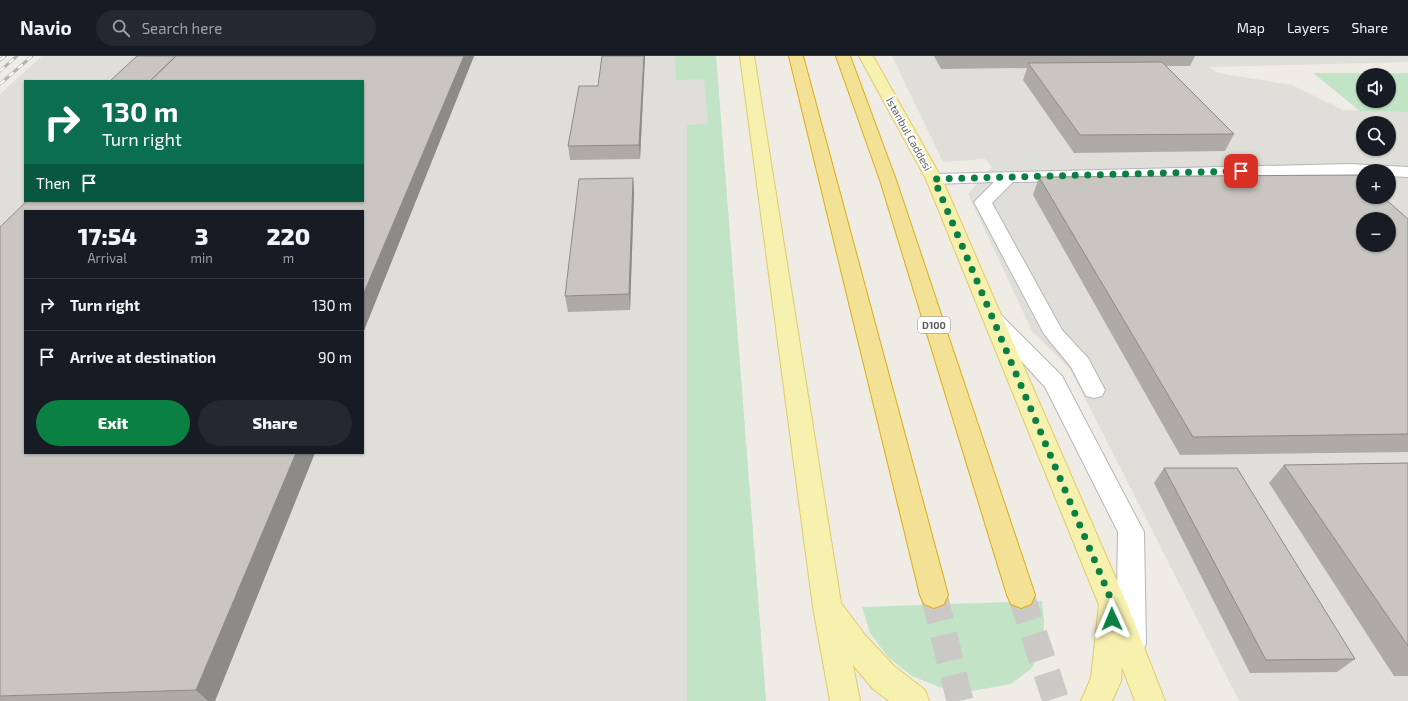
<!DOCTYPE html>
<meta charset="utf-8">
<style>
:root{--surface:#171b24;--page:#242831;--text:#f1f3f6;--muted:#9ea1a6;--line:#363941;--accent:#0b8043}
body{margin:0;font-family:"Exo 2",sans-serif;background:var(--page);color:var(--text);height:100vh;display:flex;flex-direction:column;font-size:15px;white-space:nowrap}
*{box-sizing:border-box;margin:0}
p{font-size:13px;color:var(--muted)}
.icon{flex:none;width:22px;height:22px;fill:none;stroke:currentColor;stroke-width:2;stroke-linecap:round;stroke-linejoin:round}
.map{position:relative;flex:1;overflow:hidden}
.details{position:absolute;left:24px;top:154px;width:340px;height:244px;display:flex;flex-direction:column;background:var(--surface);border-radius:0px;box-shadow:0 1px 3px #0004}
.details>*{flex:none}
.guide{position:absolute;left:24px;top:24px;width:340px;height:122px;border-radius:0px;box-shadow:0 1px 3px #0004;background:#0b6e4f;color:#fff;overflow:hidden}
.tools{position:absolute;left:1356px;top:12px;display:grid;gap:8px}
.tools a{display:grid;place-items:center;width:40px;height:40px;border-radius:50%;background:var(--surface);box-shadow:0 1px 3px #0004;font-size:20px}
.pin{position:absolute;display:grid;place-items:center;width:34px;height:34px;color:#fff;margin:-17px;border-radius:8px;box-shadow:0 2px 6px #0006}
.me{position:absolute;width:44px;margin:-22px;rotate:359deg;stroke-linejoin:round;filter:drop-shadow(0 0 3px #0008)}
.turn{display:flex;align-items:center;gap:14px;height:84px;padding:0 12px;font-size:18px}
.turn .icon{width:52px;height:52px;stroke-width:2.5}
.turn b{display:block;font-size:28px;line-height:34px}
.then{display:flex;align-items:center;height:38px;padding:0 12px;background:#0003;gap:8px;font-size:15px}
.eta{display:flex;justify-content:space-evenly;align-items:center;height:68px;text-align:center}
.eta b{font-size:24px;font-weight:800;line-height:28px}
.cta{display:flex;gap:8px;margin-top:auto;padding:8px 12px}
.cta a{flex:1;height:46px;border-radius:24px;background:var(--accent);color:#fff;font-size:16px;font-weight:800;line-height:46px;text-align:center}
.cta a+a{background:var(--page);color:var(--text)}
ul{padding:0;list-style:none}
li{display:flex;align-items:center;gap:12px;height:52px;padding:0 12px;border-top:1px solid var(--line)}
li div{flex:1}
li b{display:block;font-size:15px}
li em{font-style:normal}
header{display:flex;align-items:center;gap:24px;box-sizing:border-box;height:56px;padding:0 20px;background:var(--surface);border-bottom:1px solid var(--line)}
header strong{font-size:19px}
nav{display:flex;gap:22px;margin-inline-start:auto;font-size:14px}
.search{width:280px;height:36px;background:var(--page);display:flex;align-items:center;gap:10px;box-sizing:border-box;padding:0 14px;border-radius:22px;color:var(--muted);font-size:15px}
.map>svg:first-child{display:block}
.industrial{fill:#dfded9;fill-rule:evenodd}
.green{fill:#c3e3c6;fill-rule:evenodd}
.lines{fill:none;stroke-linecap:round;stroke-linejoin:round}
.highway-tunnel{stroke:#cac9c5;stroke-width:27;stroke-dasharray:27 14;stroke-linecap:butt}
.minor-casing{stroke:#b5b6ba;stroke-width:2}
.major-casing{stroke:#e4c967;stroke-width:2}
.highway-casing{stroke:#ddac15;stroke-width:2}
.minor{fill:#fff;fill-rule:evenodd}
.major{fill:#f7f1b0;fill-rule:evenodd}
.highway{fill:#f3e296;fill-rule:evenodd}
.rail-casing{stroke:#b3b3b4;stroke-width:3}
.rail{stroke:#fff;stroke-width:2;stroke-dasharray:6;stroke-linecap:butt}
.wall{fill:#adaaa7}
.shaded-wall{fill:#8d8b88}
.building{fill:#c9c6c2;stroke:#8d8b88;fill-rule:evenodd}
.route{stroke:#0b8043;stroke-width:7;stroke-dasharray:0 12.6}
.labels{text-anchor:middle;stroke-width:4;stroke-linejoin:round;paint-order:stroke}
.shield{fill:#fff;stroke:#8e8f92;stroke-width:1}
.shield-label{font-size:10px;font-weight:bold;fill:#5d5f64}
.street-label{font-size:11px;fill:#5d5f64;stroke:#fff}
</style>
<header>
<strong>Navio</strong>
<div class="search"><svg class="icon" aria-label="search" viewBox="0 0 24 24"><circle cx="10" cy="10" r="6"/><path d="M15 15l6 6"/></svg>Search here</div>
<nav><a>Map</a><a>Layers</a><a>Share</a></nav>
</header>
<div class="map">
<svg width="1408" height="645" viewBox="0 0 1408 645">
<rect width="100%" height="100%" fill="#eeece5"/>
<path class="industrial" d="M42,0H716L766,645H0V38ZM25,25H363V145H25ZM25,155H363V397H25Z
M892,0H1408V6L1209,11L1218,17L1292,29L1343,54L1408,56V645H1239L1070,313L1032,275L968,138L992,111L985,103L943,106ZM1363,67H1389V93H1363ZM1363,115H1389V141H1363ZM1363,163H1389V189H1363Z"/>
<path class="green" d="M675,0H716L766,645H687V69L708,68L704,23L676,24Z
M1313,17H1408V56L1360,55ZM1363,19H1389V45H1363Z
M1042,545L1044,564L1043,590L1032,612L1011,628L972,635L942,632L912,620L888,601L870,577L862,551Z"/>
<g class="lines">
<path class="highway-tunnel" d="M934,539L960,645
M1021,539L1056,645"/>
<g class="minor-casing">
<path id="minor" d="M1349,108L1408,111V121L1389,120V115H1363V119L1013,126L992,147L1062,274L1088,302L1105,334L1102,340L1094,342L1086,340L1071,311L1044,278L974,146L994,126L934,128L928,127L926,123L928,119L934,118Z
M994,257L1001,259L1062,320L1144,476L1146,588L1141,598L1131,602L1121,598L1116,588L1118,476L1045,331L984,264L987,259Z"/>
</g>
<g class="major-casing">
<path id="major" d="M740,0H754L841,547L865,579L895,611L925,634L929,645H889L873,633L853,609L860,645H830L813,551Z
M859,0H873L942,123L1127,548L1165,645H1135L1122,611L1121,625L1112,645H1081L1091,622L1099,549L926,123Z"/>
</g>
<g class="highway-casing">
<path id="highway" d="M789,0H803L948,539L944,548L934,552L924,548L920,539Z
M836,0H850L896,124L1035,539L1031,548L1021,552L1011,548L1007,539L880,124Z"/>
</g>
<use href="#minor" class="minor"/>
<use href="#major" class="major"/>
<use href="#highway" class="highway"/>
<g class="rail-casing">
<path id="rail" d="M0,4L5,0
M0,15L17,0
M0,28L32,0"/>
</g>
<use href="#rail" class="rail"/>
</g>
<path class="wall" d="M137,0H474L215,645H0V171L363,145Z
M645,0L640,103L570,104L568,90L598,30Z
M934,0H1195L1190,10H1166L1234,78L1225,95L1074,97L1023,24L1027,12L941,13Z
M1039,121L1408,163V396L1180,399L1033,139Z
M633,122L634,137L630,254L568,256L565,240Z
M1408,407V620H1394L1269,427L1284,409Z
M1164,412L1355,603L1337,616L1250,617L1154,427Z"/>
<path class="shaded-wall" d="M464,0H474L363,277V239Z
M644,0H645L640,103L639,89Z
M633,122L634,137L630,254L629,238Z
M296,397H315L215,645H208L196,634Z"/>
<path class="building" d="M137,0H176L150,25H110Z
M176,0H464L363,239V155H25V397H296L196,634L0,640V171L27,145H363V25H150Z
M602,0H644L639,89L568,90L579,30H598Z
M1162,6L1234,78L1080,79L1028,7Z
M1358,119L1363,123V141H1383L1408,163V378L1193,381L1039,121ZM1363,163H1389V189H1363Z
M633,122L629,238L565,240L579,123Z
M1408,407V590L1284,409Z
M1164,412H1237L1355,603L1266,604Z"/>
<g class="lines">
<path class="route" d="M1112,563L1113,548L934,123L1241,115"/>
</g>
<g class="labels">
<rect class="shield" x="918" y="261" width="32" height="16" rx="3"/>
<g class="shield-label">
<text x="934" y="273">D100</text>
</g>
<g class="street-label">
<text transform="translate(909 78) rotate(61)" y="4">İstanbul Caddesi</text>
</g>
</g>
</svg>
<div class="tools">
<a><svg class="icon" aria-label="sound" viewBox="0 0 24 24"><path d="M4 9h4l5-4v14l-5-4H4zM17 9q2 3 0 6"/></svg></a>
<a><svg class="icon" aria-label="search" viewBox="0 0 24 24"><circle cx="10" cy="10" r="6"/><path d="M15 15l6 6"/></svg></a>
<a>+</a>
<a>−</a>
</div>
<div class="pin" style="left:1241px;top:115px;background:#d93025"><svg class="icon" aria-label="arrive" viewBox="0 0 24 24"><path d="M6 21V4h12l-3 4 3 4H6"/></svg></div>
<svg class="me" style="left:1112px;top:563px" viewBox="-20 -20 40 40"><path d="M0-17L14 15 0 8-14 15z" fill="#0b8043" stroke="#fff" stroke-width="4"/></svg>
<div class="guide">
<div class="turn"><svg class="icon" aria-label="right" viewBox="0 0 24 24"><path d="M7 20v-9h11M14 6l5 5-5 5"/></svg><div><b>130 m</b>Turn right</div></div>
<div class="then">Then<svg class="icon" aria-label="arrive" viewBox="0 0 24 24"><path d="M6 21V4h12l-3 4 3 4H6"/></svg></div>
</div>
<section class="details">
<div class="eta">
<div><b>17:54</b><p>Arrival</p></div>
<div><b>3</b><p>min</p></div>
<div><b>220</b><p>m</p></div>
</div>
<ul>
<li><svg class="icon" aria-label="right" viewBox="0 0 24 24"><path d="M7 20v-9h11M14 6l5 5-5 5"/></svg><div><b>Turn right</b></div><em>130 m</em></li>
<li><svg class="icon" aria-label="arrive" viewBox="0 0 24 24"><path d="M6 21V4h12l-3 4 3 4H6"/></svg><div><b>Arrive at destination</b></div><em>90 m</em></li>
</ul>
<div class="cta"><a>Exit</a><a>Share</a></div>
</section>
</div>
